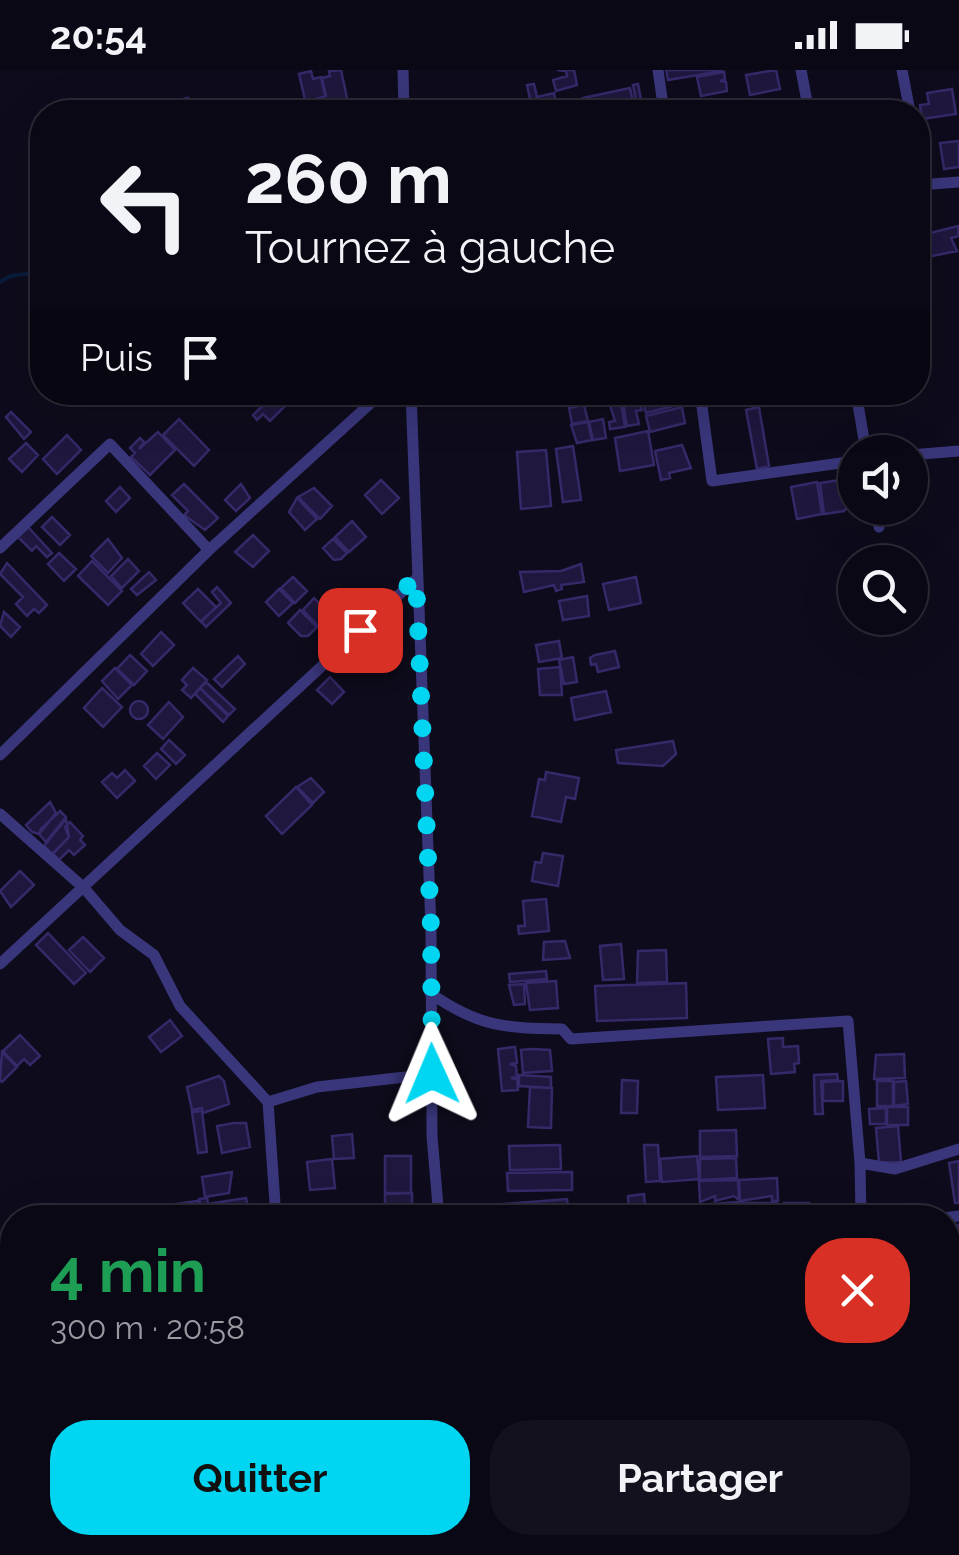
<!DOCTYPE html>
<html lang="fr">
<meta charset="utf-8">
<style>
:root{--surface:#0a0815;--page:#13111e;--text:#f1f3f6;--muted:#999aa0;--line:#2a2934;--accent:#00d6f1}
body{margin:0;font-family:Raleway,sans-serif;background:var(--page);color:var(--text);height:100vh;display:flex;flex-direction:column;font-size:38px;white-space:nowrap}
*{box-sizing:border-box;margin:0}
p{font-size:32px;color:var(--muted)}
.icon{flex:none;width:55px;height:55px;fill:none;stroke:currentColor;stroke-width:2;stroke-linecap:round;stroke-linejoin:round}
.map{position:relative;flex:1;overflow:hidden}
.sheet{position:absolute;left:0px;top:1135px;width:960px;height:350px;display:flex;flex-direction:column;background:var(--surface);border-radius:40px 40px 0 0;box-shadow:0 10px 40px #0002,0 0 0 2px var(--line)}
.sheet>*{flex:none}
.hud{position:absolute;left:30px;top:30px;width:900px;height:305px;border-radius:40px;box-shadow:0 10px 40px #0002,0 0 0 2px var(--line);background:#0a0815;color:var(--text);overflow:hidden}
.controls{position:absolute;left:838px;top:365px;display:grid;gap:20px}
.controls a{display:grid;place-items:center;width:90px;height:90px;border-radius:50%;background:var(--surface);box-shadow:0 10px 40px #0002,0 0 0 2px var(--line);font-size:50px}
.pin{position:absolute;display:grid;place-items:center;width:85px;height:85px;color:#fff;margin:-42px;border-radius:20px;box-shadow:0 5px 15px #0006}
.me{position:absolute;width:110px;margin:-55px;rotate:359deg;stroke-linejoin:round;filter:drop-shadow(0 0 8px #0008)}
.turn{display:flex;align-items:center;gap:35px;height:210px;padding:0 50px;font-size:45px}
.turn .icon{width:130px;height:130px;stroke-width:2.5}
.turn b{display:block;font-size:70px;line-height:85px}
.then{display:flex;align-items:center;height:95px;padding:0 50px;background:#0003;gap:20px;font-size:38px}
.round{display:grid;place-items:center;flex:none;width:105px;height:105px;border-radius:40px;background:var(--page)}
.headline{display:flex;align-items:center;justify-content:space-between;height:170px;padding:0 50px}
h1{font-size:60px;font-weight:700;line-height:75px;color:#1e9e55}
.button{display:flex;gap:20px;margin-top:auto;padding:20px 50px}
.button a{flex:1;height:115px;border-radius:40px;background:var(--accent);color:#111;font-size:40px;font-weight:700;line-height:115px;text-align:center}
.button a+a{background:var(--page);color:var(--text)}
.status{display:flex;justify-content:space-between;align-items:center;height:70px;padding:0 50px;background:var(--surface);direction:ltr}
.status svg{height:28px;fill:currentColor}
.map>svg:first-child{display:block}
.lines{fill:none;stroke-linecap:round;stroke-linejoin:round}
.stream{stroke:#0a1c3c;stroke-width:4}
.building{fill:#1f173d;stroke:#362969;stroke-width:2.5}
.minor{stroke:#39367b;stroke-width:11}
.route{stroke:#00d6f1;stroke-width:18;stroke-dasharray:0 32.4}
</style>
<div class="status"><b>20:54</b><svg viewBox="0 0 49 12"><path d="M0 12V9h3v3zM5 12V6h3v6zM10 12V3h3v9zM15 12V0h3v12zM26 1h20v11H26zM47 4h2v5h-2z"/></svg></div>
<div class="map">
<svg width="959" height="1485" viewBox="0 0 959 1485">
<rect width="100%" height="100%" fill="#0e0b1c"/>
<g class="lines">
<path class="stream" d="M0,212L10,206L42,202"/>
</g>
<path class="building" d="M341,0L347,28L317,35L316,29L326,26L322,8L330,6L329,1Z
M557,0H574L577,15L556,21L553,10L567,6L566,1Z
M666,0H722V1L668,10Z
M776,0L780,19L750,25L746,5Z
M311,1L313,9L321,7L325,26L306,34L299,4Z
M724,2L725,10L720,11L726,12L727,21L701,26L697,7Z
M534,14L537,27L554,23L556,33L532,38L527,15Z
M638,14L642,34L586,42L583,28L630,18L633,32L636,31L633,15Z
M952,19L956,44L922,49L920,35L929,34L927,23Z
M188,28L192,42H171L169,32Z
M959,71V97L944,99L940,73Z
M958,156L959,166L951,168L957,181L922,188L918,166Z
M663,322H678L681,334L646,343L642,328Z
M635,324L642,340L636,341L639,354L627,356L622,327Z
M273,326L284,337L270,351L263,344L257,350L253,345Z
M620,327L625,357L610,359L609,352L615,351L608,329Z
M584,335L588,351L572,354L569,338Z
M682,337L685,353L650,362L646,346Z
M759,337L769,396L757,399L746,340Z
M11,342L31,362L24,369L6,347Z
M179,349L209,380L194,396L163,365Z
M603,349L606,368L593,370L589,352Z
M588,352L592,370L577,373L571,355Z
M648,361L654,395L620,401L615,368Z
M158,362L175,380L150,405L131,387L135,383L130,378L140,368L144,372L139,379Z
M67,365L81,380L57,404L43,389Z
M26,373L38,385L22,402L9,389Z
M682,375L691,398L669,403L670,408L661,410L655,381Z
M573,376L581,430L563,432L556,379Z
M546,380L551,436L521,439L517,382Z
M381,410L399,428L382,444L365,425Z
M840,410L848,437L844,441L824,444L820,413Z
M817,412L822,444L797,449L791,417Z
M184,414L218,448L205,460L184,445L188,441L172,425Z
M241,414L250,428L236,441L225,430Z
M120,417L130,428L116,442L106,431Z
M314,418L332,436L320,449L298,427Z
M297,428L317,449L305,460L289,442Z
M52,447L70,465L60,475L42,457Z
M352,451L366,467L349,482L335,467Z
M28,457L52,483L47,487L36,476L32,481L18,467Z
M253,465L269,481L253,497L235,482Z
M108,469L122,488L108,503L91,486Z
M333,469L347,483L341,489L334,490L323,478Z
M59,483L76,499L64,511L48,494Z
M128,489L139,501L122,518L111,506Z
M92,491L122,521L108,535L78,506Z
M7,493L47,535L39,543L34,539L27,546L16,534L23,527L0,504Z
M581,494L584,512L561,515L562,519L556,521L554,515L524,522L520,502L561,501Z
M149,502L156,510L137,525L131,519Z
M293,507L307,521L295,533L281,518Z
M636,507L641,533L609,540L603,514Z
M217,517L231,533L206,557L201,551L221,533L212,522Z
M198,519L216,537L201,552L183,533Z
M279,519L293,533L279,546L266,532Z
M587,526L589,546L563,550L559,531Z
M314,528L329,544L318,556L303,540Z
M300,540L317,557L308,566H301L288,553Z
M4,542L20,557L11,567L0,556Z
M161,562L174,575L153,596L141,584Z
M559,571L562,588L539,592L536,575Z
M615,581L619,597L598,602L596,594L591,595L590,588L595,585Z
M130,585L147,601L134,615L117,599Z
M238,586L245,594L222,617L214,609Z
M573,587L577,612L564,614L559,590Z
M560,597L562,625H540L538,599Z
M115,598L132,615L118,629L102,611Z
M193,598L207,610L191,628L182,620L187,615L182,610Z
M330,607L344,622L332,634L317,620Z
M206,612L235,639L229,645L200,618Z
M102,618L122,637L103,657L84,638Z
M200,618L228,646L223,652L195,624Z
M606,621L611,642L575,650L571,628Z
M130 640a9 9 0 1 1 18 0a9 9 0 1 1-18 0Z
M169,632L183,647L163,669L148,655Z
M169,670L185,685L176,694L161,679Z
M673,671L676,684L663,696L618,693L616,680Z
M157,683L170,695L156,709L144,696Z
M125,700L135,711L117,728L102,712L112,703L117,708Z
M546,702L579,708L575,729L566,727L561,752L532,746L539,709L545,710Z
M311,708L324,722L313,733L297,717Z
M296,717L312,735L282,764L266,746Z
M50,732L56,743L39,764L32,762L26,755Z
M60,741L66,747L46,772L39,764L41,759Z
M66,749L69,767L52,784L44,776Z
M70,752L83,766L80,770L85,775L74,785L69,780L59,790L53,784L69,767L65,757Z
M543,783L563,786L558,816L532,811L535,792L541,793Z
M20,801L34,815L11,837L0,821Z
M546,829L549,861L519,864L518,856H525L523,831Z
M48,863L86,903L74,914L36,875Z
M83,867L104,888L90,902L69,880Z
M565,871L570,888L543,890L544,872Z
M621,874L624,909L603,910L600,876Z
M666,880L667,912L637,913L638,881Z
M546,901L547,909L510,912L509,904Z
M556,911L558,938L530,940L526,913Z
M686,913L687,948L597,951L595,916Z
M524,914L525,934L514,935L509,915Z
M170,950L182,966L161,982L149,967Z
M20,965L40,986L30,995L24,989L17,996L3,981Z
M783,968V977L798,976L799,993L794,994L795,1002L771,1004L768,969Z
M515,977L517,993L510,994L516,996L517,1007L511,1008L517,1009L518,1020L502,1021L498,979Z
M532,979L550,980L552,1001L523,1003L521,980Z
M2,982L17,997L2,1012L0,1010Z
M904,984L905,1008L874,1009L876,985Z
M837,1004L838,1010L821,1011L823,1044H815L814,1005Z
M519,1005L551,1007V1018L519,1016Z
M763,1005L765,1038L718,1040L716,1007Z
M219,1006L224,1011L229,1034L203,1043L202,1038L192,1040L187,1017Z
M622,1010L638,1011L637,1043H621Z
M843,1011V1031H823V1012Z
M877,1011H893V1036H877Z
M906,1011L908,1034L894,1036V1012Z
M530,1017L552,1018L551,1058L528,1057Z
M887,1037H908V1055H887Z
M886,1038V1054H870L869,1039Z
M202,1041L207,1082L198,1083L192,1042Z
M234,1053H246L250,1077L222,1083L217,1056Z
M898,1056L901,1092L879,1093L876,1058Z
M736,1060L737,1086L700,1087V1061Z
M352,1064L354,1088L334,1089L332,1066Z
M560,1075L561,1099L510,1100L509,1076Z
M644,1075H658L660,1111L646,1112Z
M385,1086H411V1123H385Z
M697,1086L699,1109L662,1112L660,1089Z
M736,1088L737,1108L700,1110V1089Z
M332,1089L335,1118L310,1120L307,1092Z
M959,1091V1133H955L949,1093Z
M232,1102L229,1123L205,1127L202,1107Z
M572,1102V1120L508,1121L507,1103Z
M777,1108L778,1131H772V1126L740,1131L739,1110Z
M738,1110L739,1130L734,1126L715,1131V1126L700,1132L699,1111Z
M412,1123V1145L385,1146V1124Z
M644,1124L646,1148H629L628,1126Z
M207,1128L208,1134L246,1128L250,1148H205L199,1129Z
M567,1129L569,1148H505L504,1134Z
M198,1131L204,1148H157L155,1137Z
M738,1132L739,1148H701L700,1135Z
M741,1133H777V1148H741Z
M784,1133H809L815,1148H784Z
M948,1155H959V1186L948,1187Z
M9,1357L12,1384L1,1386L0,1359Z
M12,1459V1472H22L23,1481L1,1485L0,1461Z
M59,1472H83L84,1480L61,1485Z
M592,1472H614V1485H592Z
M753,1472H783L785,1485H754Z"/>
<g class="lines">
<path class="minor" d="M403,0L404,42
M658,0L664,42
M801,0L809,42
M902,0L910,42
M918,79L925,115
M918,115L959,112
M411,322L431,859L432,1066L439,1148
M700,322L712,411L855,391
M856,322L866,382
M910,385L959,381
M876,438L879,457
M0,478L110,374L209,480
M0,685L209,480L383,322
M0,744L84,818L120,860L154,885L180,936L268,1032L317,1017L432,1004
M0,894L416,509
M430,923C479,957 504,958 562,959L571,969L848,951L860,1093L895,1099L959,1079
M268,1032L276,1148
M860,1093L861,1148
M944,1148L959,1146
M0,1228L12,1226
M53,1472L55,1485
M449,1472L450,1485
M626,1472V1485
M877,1472V1485
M243,1485L306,1472"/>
</g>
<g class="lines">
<path class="route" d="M360,560L416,508L431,858L432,1004"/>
</g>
</svg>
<div class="controls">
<a><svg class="icon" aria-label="sound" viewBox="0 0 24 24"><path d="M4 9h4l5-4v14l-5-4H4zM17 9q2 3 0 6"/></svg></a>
<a><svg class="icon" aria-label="search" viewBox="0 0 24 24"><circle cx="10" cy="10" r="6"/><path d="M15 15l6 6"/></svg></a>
</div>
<div class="pin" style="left:360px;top:560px;background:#d93025"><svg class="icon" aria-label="arrive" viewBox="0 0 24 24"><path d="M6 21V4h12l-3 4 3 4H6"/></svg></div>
<svg class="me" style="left:432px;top:1004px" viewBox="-20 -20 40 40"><path d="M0-17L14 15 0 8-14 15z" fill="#00d6f1" stroke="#fff" stroke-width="4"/></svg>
<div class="hud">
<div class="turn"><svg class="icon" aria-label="left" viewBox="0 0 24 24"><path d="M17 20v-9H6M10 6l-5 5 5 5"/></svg><div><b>260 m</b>Tournez à gauche</div></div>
<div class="then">Puis<svg class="icon" aria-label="arrive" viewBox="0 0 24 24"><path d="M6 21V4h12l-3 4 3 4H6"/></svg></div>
</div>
<section class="sheet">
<div class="headline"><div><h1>4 min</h1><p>300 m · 20:58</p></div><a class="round" style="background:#d93025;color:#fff"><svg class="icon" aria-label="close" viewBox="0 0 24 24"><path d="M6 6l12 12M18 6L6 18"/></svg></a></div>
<div class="button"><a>Quitter</a><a>Partager</a></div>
</section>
</div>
